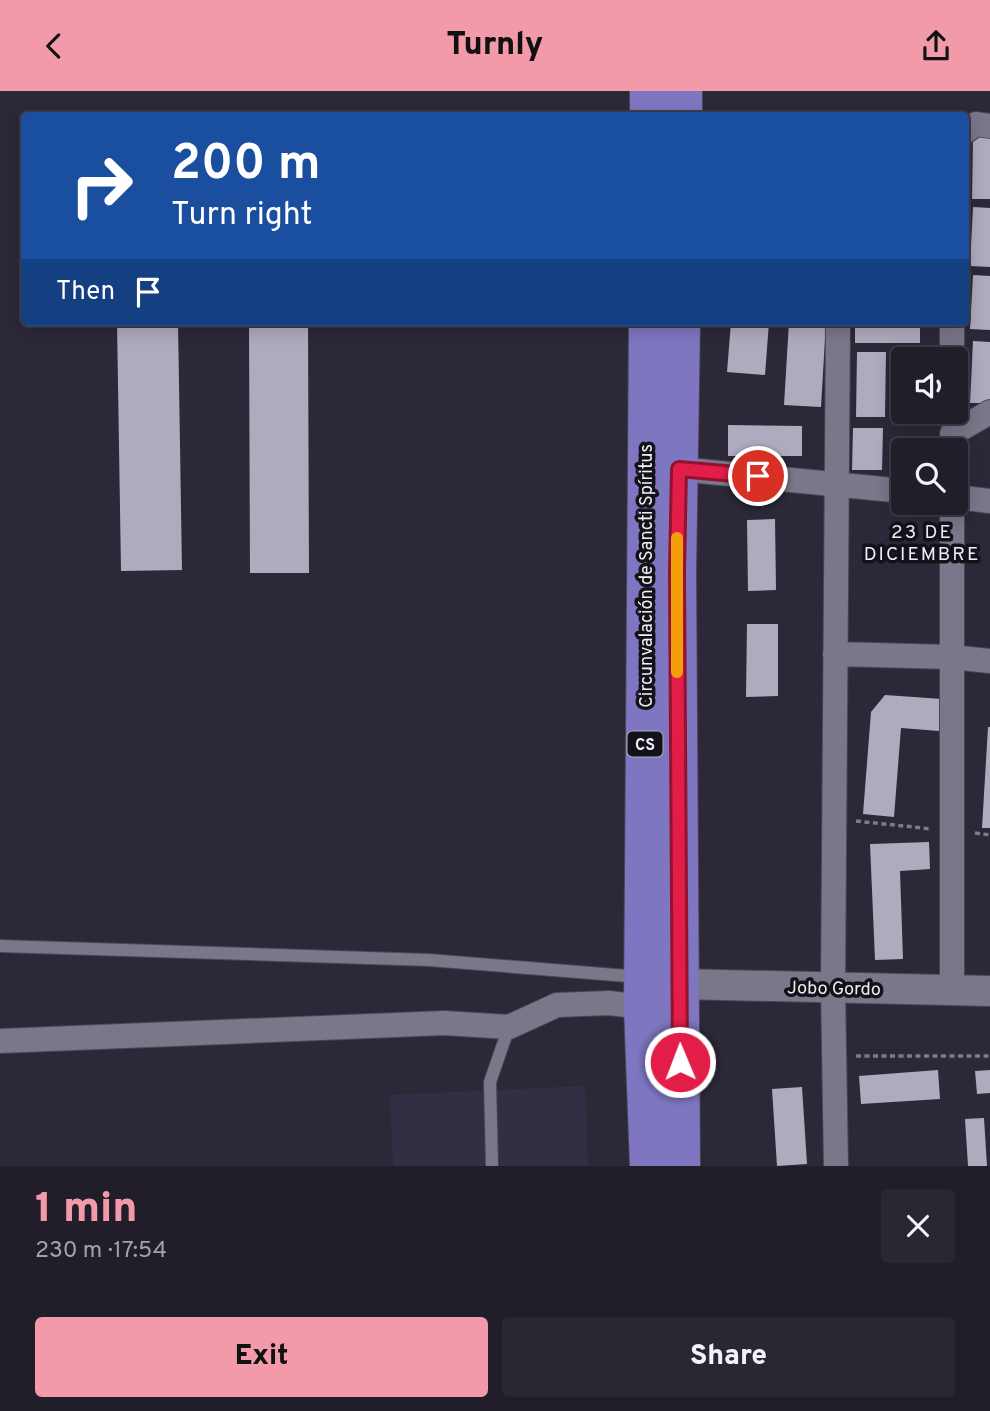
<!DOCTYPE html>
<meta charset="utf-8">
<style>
:root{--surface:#211e2a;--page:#292732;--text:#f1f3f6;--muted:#a2a2a8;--line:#3e3c47;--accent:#f39aaa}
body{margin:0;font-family:Overpass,sans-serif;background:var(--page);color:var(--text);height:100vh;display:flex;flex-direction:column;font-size:26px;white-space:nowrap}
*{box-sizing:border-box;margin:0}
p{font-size:23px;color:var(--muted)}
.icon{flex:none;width:38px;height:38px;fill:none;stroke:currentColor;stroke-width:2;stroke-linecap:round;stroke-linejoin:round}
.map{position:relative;height:1075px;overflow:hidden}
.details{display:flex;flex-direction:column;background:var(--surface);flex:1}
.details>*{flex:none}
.banner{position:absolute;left:21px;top:21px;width:948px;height:214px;border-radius:7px;box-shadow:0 4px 18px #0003,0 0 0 2px var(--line);background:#1a4fa0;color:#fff;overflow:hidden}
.tools{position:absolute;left:891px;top:256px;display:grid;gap:14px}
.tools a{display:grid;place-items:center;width:77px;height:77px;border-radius:7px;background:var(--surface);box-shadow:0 4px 18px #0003,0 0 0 2px var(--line);font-size:35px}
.pin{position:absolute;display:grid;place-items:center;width:60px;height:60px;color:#fff;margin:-30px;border:4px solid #fff;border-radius:50%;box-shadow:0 2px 7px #0007}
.me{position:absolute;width:77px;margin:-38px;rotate:359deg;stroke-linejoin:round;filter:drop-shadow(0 0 5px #0008)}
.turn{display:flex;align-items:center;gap:24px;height:147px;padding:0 35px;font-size:32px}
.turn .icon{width:91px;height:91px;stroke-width:2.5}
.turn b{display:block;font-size:49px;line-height:60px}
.then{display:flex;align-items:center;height:66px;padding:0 35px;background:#0003;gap:14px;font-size:26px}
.round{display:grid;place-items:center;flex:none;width:74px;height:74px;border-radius:7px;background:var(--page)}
.summary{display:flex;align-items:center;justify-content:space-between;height:119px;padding:0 35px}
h1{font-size:42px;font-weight:800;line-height:52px;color:var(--accent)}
.button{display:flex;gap:14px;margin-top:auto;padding:14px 35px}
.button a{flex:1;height:80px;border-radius:7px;background:var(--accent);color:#111;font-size:28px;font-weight:800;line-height:80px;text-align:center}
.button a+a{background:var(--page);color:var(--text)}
header{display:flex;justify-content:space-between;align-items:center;height:91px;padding:0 35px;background:var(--accent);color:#111;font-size:32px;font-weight:800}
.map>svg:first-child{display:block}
.built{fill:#342e44}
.building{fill:#afaabe}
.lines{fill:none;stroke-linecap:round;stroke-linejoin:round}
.service-casing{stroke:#4a4653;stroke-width:14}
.minor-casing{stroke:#4a4653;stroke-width:26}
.tertiary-casing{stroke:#4a4653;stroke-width:32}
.trunk-casing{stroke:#4a4653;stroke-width:40}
.path{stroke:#7e7a88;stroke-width:3.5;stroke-dasharray:5 3.5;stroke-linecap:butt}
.service{stroke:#7b7689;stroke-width:12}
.minor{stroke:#7b7689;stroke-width:24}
.tertiary{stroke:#7b7689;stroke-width:30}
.trunk{stroke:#7e76c0;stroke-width:38}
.route-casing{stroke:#92132f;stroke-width:18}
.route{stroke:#e11d48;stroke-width:12}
.slow{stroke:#f59e0b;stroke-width:12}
.labels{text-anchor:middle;stroke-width:7;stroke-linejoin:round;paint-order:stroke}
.shield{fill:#141219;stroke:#aeabb5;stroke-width:2}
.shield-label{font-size:16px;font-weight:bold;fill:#f0edf8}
.street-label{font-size:18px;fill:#f0edf8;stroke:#141219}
.neighbourhood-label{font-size:19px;letter-spacing:2px;fill:#f0edf8;stroke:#141219}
</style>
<header><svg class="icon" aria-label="back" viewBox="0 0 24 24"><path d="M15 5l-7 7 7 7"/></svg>Turnly<svg class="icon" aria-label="share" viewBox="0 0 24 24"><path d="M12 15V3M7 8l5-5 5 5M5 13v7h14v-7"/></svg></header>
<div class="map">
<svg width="990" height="1075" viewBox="0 0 990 1075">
<rect width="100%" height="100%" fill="#2c2838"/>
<path class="built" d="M585,995L588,1075H393L390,1004Z"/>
<path class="building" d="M973,46H990V108H972Z
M973,116L990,117V176L970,175Z
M973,184L990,185V239L970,238Z
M117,231H178L182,479L121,480Z
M249,231H308L309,482H250Z
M731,231H769L765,284L727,281Z
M789,231H826L821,316L784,314Z
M855,231H920V252H855Z
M973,250L990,251V312H970Z
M857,261H886L885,326H856Z
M901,306H903V320H933L932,327L900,326Z
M728,334L802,335V365H728Z
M853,337H883L882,379H852Z
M775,428L776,499L748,500L747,429Z
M747,533H778V605L746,606Z
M885,604L942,608L939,640L901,637L894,726L863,723L871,621Z
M988,636H990V737H982Z
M929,751L930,778L900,780L903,868L875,869L870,753Z
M938,979L940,1008L861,1013L859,985Z
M990,979V1002L977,1003L975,980Z
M802,996L807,1073L777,1075L772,998Z
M984,1027L987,1075H968L965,1028Z"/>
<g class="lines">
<g class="service-casing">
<path id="service" d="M0,855L429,869L640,886
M492,1075L490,991L509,936"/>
</g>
<g class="minor-casing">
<path id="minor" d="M966,40L976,33L990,35
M952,268V231
M952,343L990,321
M679,378L903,400
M956,406L990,410
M835,563L951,566L990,570
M952,899V411
M0,950L444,932L509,936L557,914L609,912L643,916
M836,1075L833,897L838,231"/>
</g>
<g class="tertiary-casing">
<path id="tertiary" d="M661,890L679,893L990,900"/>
</g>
<g class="trunk-casing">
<path id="trunk" d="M649,24V0
M683,24V0
M648,231L643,916L649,1075
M681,231L677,481L681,1075"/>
</g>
<path class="path" d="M856,730L932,738
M975,742L990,744
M856,965H990"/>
<use href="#service" class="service"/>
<use href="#minor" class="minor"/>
<use href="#tertiary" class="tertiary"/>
<use href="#trunk" class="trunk"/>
</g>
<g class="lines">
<g class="route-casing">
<path id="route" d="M680,971L677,481L679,378L758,385"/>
</g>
<use href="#route" class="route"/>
<path class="slow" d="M677,581V447"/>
</g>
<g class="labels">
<rect class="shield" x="627.5" y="640.5" width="35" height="25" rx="5"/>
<g class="shield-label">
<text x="645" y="659">CS</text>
</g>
<g class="street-label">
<text transform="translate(646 485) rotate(-90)" y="6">Circunvalación de Sancti Spíritus</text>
<text transform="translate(834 897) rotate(1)" y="6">Jobo Gordo</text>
</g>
<g class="neighbourhood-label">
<text x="922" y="447">23 DE<tspan x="922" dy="22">DICIEMBRE</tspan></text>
</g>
</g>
</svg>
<div class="tools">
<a><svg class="icon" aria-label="sound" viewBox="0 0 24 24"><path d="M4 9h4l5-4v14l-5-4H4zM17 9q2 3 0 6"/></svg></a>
<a><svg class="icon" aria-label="search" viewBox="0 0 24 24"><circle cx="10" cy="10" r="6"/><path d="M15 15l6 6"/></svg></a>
</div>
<div class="pin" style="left:758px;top:385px;background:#d93025"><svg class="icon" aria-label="arrive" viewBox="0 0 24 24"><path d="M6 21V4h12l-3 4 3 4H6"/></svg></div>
<svg class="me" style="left:680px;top:971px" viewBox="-20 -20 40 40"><circle r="17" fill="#e11d48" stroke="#fff" stroke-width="3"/><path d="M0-11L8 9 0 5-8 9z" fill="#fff"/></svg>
<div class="banner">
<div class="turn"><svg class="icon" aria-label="right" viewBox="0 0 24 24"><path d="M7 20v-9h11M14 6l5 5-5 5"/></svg><div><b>200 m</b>Turn right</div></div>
<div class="then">Then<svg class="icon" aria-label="arrive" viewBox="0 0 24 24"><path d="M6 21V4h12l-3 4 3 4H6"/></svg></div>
</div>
</div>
<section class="details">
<div class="summary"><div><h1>1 min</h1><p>230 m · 17:54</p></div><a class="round"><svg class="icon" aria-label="close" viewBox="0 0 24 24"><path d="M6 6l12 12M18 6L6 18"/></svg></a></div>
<div class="button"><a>Exit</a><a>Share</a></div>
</section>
